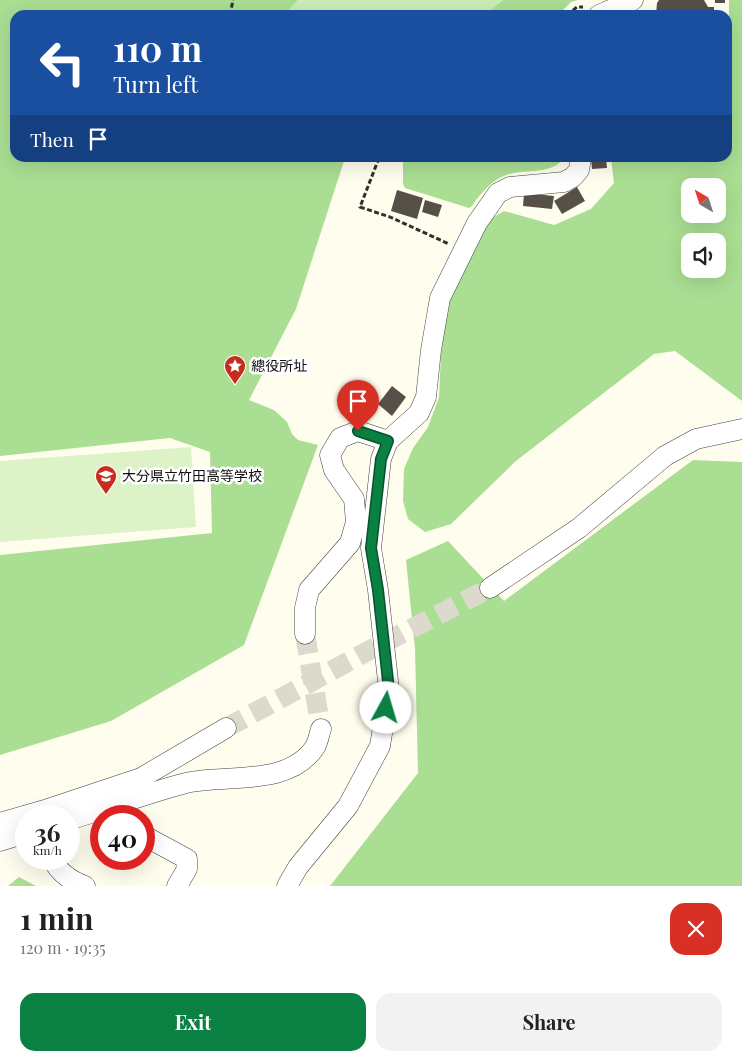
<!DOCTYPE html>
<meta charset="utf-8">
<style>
:root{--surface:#fff;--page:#f2f2f2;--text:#222;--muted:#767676;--accent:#0b8043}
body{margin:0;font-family:"Playfair Display","Noto Sans JP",serif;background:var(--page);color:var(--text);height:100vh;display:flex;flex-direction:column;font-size:19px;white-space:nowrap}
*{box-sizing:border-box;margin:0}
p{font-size:16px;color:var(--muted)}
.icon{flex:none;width:28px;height:28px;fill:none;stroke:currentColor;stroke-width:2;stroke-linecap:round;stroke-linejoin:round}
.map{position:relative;height:886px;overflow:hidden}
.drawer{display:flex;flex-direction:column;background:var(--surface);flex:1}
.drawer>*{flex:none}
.hud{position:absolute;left:10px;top:10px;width:722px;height:152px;border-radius:15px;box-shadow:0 5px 20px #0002;background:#1a4fa0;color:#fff;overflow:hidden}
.needle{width:32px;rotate:321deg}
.fabs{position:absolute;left:681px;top:178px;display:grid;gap:10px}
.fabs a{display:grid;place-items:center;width:45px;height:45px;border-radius:10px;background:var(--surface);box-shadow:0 5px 20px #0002;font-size:25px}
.speed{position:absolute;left:15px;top:805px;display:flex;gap:10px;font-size:25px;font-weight:700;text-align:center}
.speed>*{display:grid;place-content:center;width:65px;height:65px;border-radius:50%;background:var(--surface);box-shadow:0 5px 20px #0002;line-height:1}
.speed small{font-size:12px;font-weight:400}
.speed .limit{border:8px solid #d22;background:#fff;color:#111}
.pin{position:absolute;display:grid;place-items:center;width:42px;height:42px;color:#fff;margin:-51px -21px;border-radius:50% 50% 50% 0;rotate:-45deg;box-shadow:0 0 5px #0007}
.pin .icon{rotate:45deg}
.me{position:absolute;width:55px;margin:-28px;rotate:6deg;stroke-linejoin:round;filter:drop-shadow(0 0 4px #0008)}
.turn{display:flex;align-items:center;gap:18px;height:105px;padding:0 20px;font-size:22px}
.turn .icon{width:65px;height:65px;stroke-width:2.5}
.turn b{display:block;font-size:35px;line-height:42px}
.then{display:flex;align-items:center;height:48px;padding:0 20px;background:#0003;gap:10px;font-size:19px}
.round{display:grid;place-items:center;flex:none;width:52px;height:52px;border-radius:15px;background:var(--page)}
.summary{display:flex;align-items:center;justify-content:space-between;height:85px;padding:0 20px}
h1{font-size:30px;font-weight:700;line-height:38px}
.button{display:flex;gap:10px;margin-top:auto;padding:10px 20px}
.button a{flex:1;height:58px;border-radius:15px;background:var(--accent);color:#fff;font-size:20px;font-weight:700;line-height:58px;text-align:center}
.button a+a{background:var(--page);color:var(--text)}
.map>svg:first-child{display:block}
.green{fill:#caecb5}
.forest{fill:#aade93;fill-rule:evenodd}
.pitch{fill:#ddf3c7}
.building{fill:#575049}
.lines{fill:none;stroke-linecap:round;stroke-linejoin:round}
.minor-tunnel{stroke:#dbdacc;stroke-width:20;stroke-dasharray:20 10;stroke-linecap:butt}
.minor-casing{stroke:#414141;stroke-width:21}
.path{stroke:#303030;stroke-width:3;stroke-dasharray:5 2.5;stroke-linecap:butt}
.minor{stroke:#fff;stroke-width:20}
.route-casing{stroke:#07532c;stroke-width:12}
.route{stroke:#0b8043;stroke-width:9}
.labels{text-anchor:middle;stroke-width:5;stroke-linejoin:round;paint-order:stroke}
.poi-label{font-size:14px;fill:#0e0e0e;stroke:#fff;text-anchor:start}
</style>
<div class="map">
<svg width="742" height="886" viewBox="0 0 742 886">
<rect width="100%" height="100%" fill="#fffeee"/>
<path class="green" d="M298,0H503L486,14L487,15H284Z"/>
<path class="forest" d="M0,0H298L284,15H15V158H345L296,309L249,400L274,410L287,422L292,434L298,440L318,445L244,645L111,721L0,755V555L212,533L210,452L170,438L0,456Z
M503,0H578L571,2L558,15H487L486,14Z
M729,0H742V401L675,351L654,354L516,461L451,524L425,532L408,519L403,501L404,469L413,448L428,427L439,397L441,354L447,303L470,255L492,218L504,211L554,225L591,209L614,183L611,158H728ZM690,186H718V214H690ZM690,241H718V269H690Z
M403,158H564C551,176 526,168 506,175C492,180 480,194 472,206L469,208L405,188L403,184Z
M693,460L742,462V886H330L418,773L415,649L406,560L448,541L504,601Z
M19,877L36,886H8Z"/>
<path class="pitch" d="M191,447L196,527L0,542V461Z"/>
<path class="building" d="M659,0H704L708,7H714V15H656L657,3Z
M715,0H725V3H715Z
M591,158H606L607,168L592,169Z
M577,187L585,201L562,214L554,201Z
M397,190L423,198L417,219L391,211Z
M524,193L554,196L552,209L523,206Z
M425,200L442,205L438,217L422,212Z
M392,386L406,397L392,416L378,404Z"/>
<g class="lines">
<path class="minor-tunnel" d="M305,634L321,729
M226,728L368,651L490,588"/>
<g class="minor-casing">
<path id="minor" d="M599,15L633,0
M490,588L579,528L665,456L696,439L742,429
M305,634V608L309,590L350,543L356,522L354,499L334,470L330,455L340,438L358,431L388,441
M69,820C108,808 147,793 186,783C226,774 289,787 315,747C318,742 319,735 321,729
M0,823L48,809L141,778L226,728
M150,839L187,859V869L177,886
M0,841L26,833
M53,859C58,873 72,881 85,886
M287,886L298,867L348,806L380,746L389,690L378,590L371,548L381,459L388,441L419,413L426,397L431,350L440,298L477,223L498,193L510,187L564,182L573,177L579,170L581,158"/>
</g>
<path class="path" d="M230,15L233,0
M567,15L577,7H583
M379,158L360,207L390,217L449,244"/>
<use href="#minor" class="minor"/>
</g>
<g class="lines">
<g class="route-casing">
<path id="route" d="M358,431L388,441L381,459L371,548L378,590L389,690L386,708"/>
</g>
<use href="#route" class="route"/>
</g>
<defs>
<g id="sight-pin" transform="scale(1.125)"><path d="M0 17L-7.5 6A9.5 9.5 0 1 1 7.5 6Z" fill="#c72d1c" stroke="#fff"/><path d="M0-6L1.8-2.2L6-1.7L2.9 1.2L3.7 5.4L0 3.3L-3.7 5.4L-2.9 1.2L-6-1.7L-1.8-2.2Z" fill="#fff"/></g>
<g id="school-pin" transform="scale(1.125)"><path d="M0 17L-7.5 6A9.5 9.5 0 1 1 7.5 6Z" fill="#c72d1c" stroke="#fff"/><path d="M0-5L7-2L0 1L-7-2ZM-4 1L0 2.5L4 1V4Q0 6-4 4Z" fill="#fff"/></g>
</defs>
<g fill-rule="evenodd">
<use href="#sight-pin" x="235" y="366"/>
<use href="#school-pin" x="106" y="476"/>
</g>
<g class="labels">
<g class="poi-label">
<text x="251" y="371">總役所址</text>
<text x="122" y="481">大分県立竹田高等学校</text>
</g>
</g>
</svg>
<div class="fabs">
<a><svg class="needle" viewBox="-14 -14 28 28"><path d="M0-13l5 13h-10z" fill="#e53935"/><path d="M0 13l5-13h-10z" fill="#767676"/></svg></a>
<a><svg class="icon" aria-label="sound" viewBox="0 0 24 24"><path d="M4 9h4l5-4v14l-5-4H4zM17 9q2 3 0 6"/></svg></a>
</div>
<div class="speed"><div>36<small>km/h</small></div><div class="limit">40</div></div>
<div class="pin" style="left:358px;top:431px;background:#d93025"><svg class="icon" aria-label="arrive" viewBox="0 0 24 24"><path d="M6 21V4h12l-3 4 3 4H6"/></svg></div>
<svg class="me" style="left:386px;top:708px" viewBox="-20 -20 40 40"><circle r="19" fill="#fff"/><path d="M0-13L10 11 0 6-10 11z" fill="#0b8043"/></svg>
<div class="hud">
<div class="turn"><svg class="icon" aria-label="left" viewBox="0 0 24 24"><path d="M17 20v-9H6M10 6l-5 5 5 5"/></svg><div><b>110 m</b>Turn left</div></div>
<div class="then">Then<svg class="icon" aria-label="arrive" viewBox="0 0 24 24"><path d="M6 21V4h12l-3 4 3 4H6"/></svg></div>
</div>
</div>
<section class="drawer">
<div class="summary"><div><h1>1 min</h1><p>120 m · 19:35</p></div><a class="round" style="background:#d93025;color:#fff"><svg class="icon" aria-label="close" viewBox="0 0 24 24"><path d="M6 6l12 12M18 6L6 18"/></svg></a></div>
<div class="button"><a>Exit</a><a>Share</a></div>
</section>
